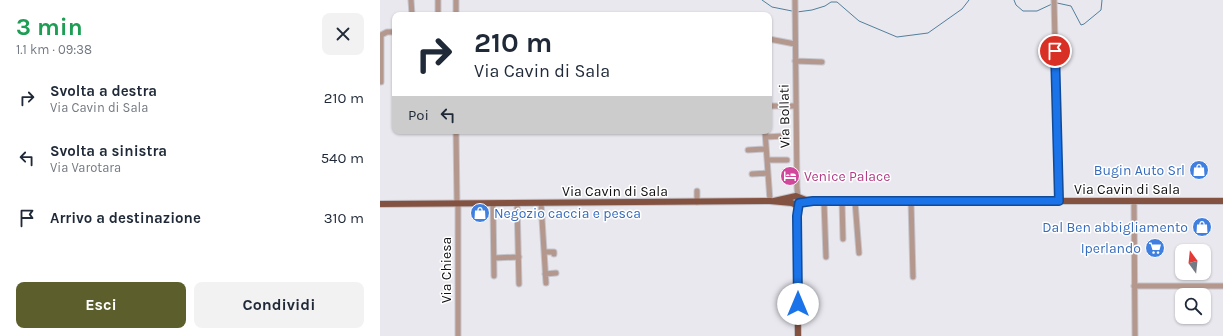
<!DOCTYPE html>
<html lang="it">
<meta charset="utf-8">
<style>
:root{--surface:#fff;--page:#f2f2f3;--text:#1f2937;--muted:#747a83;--accent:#5c5e2c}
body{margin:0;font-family:Karla,sans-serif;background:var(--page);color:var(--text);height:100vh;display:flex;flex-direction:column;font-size:15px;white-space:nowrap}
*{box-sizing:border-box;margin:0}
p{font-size:13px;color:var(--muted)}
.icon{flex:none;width:22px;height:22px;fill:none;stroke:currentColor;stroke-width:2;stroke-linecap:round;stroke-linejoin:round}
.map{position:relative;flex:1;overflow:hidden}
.drawer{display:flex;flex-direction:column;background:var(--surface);width:380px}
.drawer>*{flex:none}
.banner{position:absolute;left:12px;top:12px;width:380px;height:122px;border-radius:8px;box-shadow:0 1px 3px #0004;background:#fff;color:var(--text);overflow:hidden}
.needle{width:26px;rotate:345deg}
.buttons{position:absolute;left:795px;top:244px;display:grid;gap:8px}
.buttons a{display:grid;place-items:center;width:36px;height:36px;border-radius:8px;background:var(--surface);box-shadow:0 1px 3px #0004;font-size:20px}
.pin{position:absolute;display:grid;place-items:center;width:34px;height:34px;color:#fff;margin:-17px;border:2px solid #fff;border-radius:50%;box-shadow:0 1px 4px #0007}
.me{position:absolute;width:44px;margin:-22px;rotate:0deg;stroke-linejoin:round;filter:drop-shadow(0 0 3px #0008)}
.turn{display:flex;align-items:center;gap:14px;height:84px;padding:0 16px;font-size:18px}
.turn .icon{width:52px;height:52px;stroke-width:2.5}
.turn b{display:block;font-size:28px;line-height:34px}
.then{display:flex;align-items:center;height:38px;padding:0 16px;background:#0003;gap:8px;font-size:15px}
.round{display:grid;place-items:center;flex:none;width:42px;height:42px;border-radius:8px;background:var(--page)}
.overview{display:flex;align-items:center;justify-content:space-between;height:68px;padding:0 16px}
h1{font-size:24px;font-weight:700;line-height:30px;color:#1e9e55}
.cta{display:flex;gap:8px;margin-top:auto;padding:8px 16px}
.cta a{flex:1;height:46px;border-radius:8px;background:var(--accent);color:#fff;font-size:16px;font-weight:700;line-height:46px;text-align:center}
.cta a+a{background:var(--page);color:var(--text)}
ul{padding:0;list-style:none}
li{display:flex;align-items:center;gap:12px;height:60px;padding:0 16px}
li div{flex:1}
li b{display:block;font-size:15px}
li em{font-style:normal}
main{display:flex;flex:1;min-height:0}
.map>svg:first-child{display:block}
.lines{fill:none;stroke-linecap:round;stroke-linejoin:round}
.stream{stroke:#527f9a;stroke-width:1}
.minor-casing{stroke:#c6c5cc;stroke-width:7}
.major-casing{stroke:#c6c5cc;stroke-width:8}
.minor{stroke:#b4978d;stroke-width:5}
.major{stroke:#845241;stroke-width:6}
.route-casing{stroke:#114b97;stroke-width:10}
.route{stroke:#1a73e8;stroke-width:7}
.labels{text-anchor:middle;stroke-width:3;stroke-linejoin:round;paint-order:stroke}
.street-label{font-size:14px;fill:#100f12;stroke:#fff}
.shop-label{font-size:14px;fill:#366cbe;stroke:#fff;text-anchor:end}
.hotel-label{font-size:14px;fill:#b23c85;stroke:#fff;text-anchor:start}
</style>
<main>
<section class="drawer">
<div class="overview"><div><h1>3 min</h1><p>1.1 km · 09:38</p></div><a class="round"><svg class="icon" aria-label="close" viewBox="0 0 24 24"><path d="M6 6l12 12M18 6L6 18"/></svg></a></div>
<ul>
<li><svg class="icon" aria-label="right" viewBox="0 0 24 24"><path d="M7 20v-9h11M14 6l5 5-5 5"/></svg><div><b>Svolta a destra</b><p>Via Cavin di Sala</p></div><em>210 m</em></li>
<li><svg class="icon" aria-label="left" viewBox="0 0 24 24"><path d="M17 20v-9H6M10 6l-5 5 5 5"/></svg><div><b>Svolta a sinistra</b><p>Via Varotara</p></div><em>540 m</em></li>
<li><svg class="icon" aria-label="arrive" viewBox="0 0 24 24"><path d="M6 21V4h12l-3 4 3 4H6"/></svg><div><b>Arrivo a destinazione</b></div><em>310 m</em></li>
</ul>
<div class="cta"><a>Esci</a><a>Condividi</a></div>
</section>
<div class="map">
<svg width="843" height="336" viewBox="0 0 843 336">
<rect width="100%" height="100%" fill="#e9e8ef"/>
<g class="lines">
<path class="stream" d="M382,0L392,7L412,11
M634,0L636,5L643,11H657L672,4
M677,3L691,6L701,25L704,24L721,10L722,0
M417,12L432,10L445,6L451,2H457L479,21L517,37L548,33L582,9L589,0"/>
<g class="minor-casing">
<path id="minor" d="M31,0L32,15
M58,0V15
M76,0V15
M415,0L417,188L418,197
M674,0L679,201
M389,39L415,44
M415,61L442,62
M1,82V35L7,32H15
M389,106H416
M76,131L77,204
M385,131L390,201
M386,137L403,136
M368,150L386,149
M387,160H407
M372,174L388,173
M317,191V202
M444,201L446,257
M462,201L463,239
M475,201L479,253
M531,201L533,277
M137,203L139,284
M161,203L166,283
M754,203L755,336
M78,204V336
M113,204L114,276
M164,252H174V254
M114,258L139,257
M165,274L176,273
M754,286H843"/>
</g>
<g class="major-casing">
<path id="major" d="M394,201L416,196L426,200L444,201H843
M0,204L390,201L412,203L416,205L419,203L428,202
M418,336L417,216L418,204"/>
</g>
<use href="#minor" class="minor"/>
<use href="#major" class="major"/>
</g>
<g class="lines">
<g class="route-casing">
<path id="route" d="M418,304L417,216L419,203L433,201H679L675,51"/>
</g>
<use href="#route" class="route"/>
</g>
<defs>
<g id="shop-disc" transform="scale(1)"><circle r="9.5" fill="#3f7fe0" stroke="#fff"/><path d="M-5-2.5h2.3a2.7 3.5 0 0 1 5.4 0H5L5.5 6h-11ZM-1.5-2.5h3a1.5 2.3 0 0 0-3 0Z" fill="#fff"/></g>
<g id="hotel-disc" transform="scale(1)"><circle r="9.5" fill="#d1479c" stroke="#fff"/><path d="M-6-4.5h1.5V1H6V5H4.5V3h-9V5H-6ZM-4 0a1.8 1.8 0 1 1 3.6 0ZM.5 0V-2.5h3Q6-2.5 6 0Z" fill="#fff"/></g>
<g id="supermarket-disc" transform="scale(1)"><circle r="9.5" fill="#3f7fe0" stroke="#fff"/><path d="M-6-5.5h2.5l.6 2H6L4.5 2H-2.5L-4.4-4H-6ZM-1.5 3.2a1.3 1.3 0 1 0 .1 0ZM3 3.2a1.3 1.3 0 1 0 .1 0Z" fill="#fff"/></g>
</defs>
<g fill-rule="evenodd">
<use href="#shop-disc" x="819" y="170"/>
<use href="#hotel-disc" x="410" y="176"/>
<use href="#shop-disc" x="100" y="213"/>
<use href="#shop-disc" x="822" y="227"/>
<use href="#supermarket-disc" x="775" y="248"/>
</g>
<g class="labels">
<g class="street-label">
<text transform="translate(404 116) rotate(-91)" y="5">Via Bollati</text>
<text x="747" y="194">Via Cavin di Sala</text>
<text x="235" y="196">Via Cavin di Sala</text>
<text transform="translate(66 270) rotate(-90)" y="5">Via Chiesa</text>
</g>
<g class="shop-label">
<text x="805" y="175">Bugin Auto Srl</text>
<text x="114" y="218" text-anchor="start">Negozio caccia e pesca</text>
<text x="808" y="232">Dal Ben abbigliamento</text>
<text x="761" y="253">Iperlando</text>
</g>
<g class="hotel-label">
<text x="424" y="181">Venice Palace</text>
</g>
</g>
</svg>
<div class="buttons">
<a><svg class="needle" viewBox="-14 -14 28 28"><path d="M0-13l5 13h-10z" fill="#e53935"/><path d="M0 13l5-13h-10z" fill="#747a83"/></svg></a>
<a><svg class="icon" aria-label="search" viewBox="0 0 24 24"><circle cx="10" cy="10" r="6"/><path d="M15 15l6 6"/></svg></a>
</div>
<div class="pin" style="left:675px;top:51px;background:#d93025"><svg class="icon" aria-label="arrive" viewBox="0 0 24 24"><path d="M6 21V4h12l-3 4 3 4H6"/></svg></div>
<svg class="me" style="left:418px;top:304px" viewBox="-20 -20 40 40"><circle r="19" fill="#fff"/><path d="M0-13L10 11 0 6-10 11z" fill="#1a73e8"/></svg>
<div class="banner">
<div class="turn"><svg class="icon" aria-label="right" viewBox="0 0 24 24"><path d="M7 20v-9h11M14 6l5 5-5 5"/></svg><div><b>210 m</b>Via Cavin di Sala</div></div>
<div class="then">Poi<svg class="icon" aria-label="left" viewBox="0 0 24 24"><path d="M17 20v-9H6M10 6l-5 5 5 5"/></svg></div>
</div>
</div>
</main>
